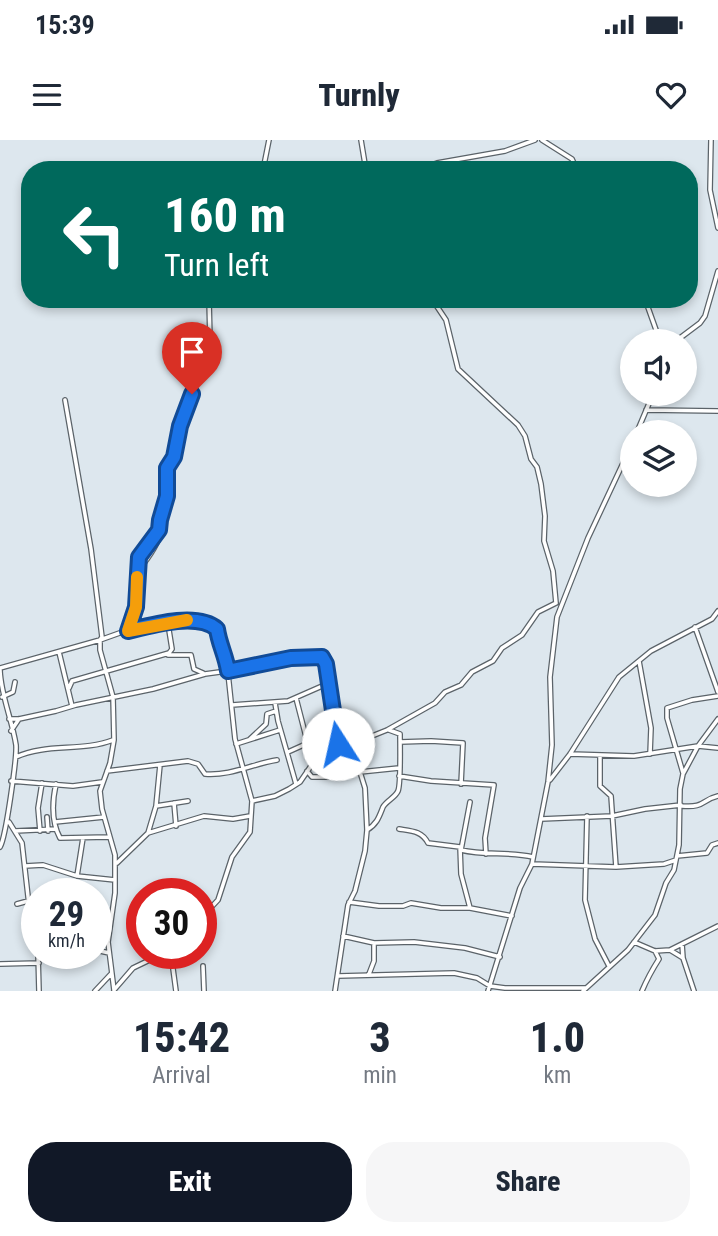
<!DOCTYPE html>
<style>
:root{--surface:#fff;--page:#f6f6f7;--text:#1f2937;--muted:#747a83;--accent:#111827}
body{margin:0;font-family:"Roboto Condensed",sans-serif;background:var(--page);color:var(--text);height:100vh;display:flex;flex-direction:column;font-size:26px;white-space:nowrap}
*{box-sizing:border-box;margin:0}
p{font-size:23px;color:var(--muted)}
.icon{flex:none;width:38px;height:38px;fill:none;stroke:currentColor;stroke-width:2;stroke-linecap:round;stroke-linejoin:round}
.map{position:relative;height:851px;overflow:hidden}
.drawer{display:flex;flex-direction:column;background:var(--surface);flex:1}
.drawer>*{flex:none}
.guide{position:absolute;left:21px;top:21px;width:677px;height:147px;border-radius:28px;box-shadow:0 4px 10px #0003;background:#00695c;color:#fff;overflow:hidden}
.tools{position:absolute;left:620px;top:189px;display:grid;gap:14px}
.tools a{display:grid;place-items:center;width:77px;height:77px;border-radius:50%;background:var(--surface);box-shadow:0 4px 10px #0003;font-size:35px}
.speed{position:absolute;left:21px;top:738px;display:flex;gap:14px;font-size:35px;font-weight:700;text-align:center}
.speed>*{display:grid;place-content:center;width:91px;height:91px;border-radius:50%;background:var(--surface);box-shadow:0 4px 10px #0003;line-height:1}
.speed small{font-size:18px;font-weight:400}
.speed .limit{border:10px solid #d22;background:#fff;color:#111}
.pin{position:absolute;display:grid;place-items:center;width:60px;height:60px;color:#fff;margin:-72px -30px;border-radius:50% 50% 50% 0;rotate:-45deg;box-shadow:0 0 7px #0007}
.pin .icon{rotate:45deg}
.me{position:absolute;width:77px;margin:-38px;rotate:350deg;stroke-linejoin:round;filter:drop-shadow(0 0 5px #0008)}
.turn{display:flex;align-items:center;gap:24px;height:147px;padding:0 28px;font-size:32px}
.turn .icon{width:91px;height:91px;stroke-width:2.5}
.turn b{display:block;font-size:49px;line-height:60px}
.eta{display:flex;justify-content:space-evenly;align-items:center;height:119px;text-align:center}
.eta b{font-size:42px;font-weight:800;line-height:49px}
.action{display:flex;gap:14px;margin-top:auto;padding:14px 28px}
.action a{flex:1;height:80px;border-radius:28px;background:var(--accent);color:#fff;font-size:28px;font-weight:800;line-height:80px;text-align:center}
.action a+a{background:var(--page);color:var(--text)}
.status{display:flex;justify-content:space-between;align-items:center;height:49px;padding:0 35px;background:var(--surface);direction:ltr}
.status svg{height:19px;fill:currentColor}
header{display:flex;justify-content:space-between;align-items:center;height:91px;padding:0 28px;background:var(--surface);font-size:32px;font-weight:800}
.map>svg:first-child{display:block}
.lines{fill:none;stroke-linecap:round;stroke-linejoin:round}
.street-casing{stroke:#5b6369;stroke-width:6}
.street{stroke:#fff;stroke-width:3.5}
.route-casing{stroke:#114b97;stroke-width:18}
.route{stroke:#1a73e8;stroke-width:12}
.slow{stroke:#f59e0b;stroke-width:12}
</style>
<div class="status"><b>15:39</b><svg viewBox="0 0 49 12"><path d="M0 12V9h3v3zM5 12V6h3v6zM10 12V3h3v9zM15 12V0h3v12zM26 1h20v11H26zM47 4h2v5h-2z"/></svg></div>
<header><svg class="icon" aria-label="menu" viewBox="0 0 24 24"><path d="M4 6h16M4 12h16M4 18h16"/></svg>Turnly<svg class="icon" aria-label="heart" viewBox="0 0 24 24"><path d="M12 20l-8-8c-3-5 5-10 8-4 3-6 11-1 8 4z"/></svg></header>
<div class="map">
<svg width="718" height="851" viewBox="0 0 718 851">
<rect width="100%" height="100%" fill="#dde7ee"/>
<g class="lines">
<g class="street-casing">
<path id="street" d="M361,0L366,30
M542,0L572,19L577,30
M711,0L710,50L718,88
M173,30L184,28L188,30
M263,30L269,0
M417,30L437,23L505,11L535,0
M432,159L446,180L458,229L518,285L525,296L531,319L537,327L541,344L545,376L544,401L553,431L556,463
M645,159L660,201
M676,201L700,183L705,176L718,131
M646,270L718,271
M637,292L653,254
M138,431C146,421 159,404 160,393
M695,487L718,552
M129,490C158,484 188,475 216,488L227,524L235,599L252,661
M59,512L72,566
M168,515H191L194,529L203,533
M639,521L651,588L650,614
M0,528L100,500L102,497L91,409L65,260
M0,530C1,556 12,579 16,605C17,617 6,697 0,707
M69,548L72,541L169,513L172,509L168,484
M2,557L13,552L15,542
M296,558L313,624
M275,563L278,581L296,644
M232,565L288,561L329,543
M9,579H19L56,571L76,565L153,549L205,534L227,531L291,518L320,517L326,524L338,604
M11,591L19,579
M250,599L266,584L267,574L276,571
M355,600L362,631
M400,602L431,601L463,603L461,644
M236,604L280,590
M288,612L308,603
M331,613L336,626L345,632
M570,614L634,616L698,606L718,608
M16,617C46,603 82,612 113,600
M600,617V646L611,656L616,727
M107,631L188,621L198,624L205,634C231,636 252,624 277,620
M307,631L312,637H326L360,632L365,648L367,690L365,711L355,751L348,765L335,851
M360,632L399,628
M683,633L667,578V568L692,560L718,556
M399,636L431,641L494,645L485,698L486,714
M550,640L570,614L619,537L651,511L712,479L718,471
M11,641L73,646L102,642
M56,644C52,662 51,681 60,698L109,697
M470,662L461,710C485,716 509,711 533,717
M174,663L176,686
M156,666L188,661
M682,666C705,668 701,660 718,656
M587,676L585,760L595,799L609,826
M47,677L48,691
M541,679L612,676L645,669L681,665
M9,682L22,703L30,774L37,804
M55,682L104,677
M399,689C412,691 422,691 428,703L460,707L461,734L470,768
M367,690C377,684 379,677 383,667C387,660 395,658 398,651C401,644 400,604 400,594L389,590
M15,691L56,689
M40,691L38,668L42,643
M148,693L156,666L160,625
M677,716L707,713L712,705L718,703
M117,723L148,693L204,676L233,679L250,676
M532,724L616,727L664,724L676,720
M25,726L43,725L77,736L115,740
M77,736L83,698
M349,762L379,766H403L411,763L441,768H470L512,776
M17,764L28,761
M201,778L218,760L232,717L250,692L252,661L275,656L289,649L300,642L313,623L330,614L338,604L362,600L387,590L435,563L445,552L461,545L472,532L493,521L502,508L522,495L538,472L556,463
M343,796L374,803L414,802L465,808L500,817
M634,802L655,811L670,810L718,786
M682,804L683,818L694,851
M96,810L109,813
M670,810L683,818
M38,814L39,851
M171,814L176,851
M0,824L39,823
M203,826L204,851
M369,834L374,821V803
M338,836L454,833L477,838L490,846L505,848H586
M114,850L108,802L115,753V715L102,669L100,651L110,623L114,600L113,557L100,510V500L128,490L136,467L139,417L159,390L160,380L167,359V328L174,317L180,286L192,258L195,241L210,201L209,159
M114,850L133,828L162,814
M95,851L111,834
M488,851L520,748L532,724L548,642L552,605L550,537L557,477L588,398L632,304
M583,851L628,810L655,775L666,743L674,730L679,705L680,649L683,634L698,606L718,579
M642,851C647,839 652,830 659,819L655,811"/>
</g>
<use href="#street" class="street"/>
</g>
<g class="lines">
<g class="route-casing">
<path id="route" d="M192,254L180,286L174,317L167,328V356L160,380L159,390L139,417L136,467L128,491C152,485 197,472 217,489C219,504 226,516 228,531L291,518L322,517L326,524L338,604"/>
</g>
<use href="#route" class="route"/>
<path class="slow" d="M137,437L136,467L128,491L187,480"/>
</g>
</svg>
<div class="tools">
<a><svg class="icon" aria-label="sound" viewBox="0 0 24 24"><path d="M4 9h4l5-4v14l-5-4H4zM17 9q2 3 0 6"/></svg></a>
<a><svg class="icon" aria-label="layers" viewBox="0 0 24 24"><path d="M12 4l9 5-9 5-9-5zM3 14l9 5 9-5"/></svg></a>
</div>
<div class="speed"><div>29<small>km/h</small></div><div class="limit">30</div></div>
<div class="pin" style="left:192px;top:254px;background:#d93025"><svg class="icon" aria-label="arrive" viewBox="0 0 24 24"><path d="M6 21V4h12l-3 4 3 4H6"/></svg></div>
<svg class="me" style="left:338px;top:604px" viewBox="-20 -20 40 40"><circle r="19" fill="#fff"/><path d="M0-13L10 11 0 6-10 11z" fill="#1a73e8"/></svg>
<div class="guide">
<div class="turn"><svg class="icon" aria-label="left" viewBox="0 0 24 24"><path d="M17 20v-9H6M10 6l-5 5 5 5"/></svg><div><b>160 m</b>Turn left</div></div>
</div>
</div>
<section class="drawer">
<div class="eta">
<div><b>15:42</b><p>Arrival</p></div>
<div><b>3</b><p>min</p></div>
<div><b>1.0</b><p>km</p></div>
</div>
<div class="action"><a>Exit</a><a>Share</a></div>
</section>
